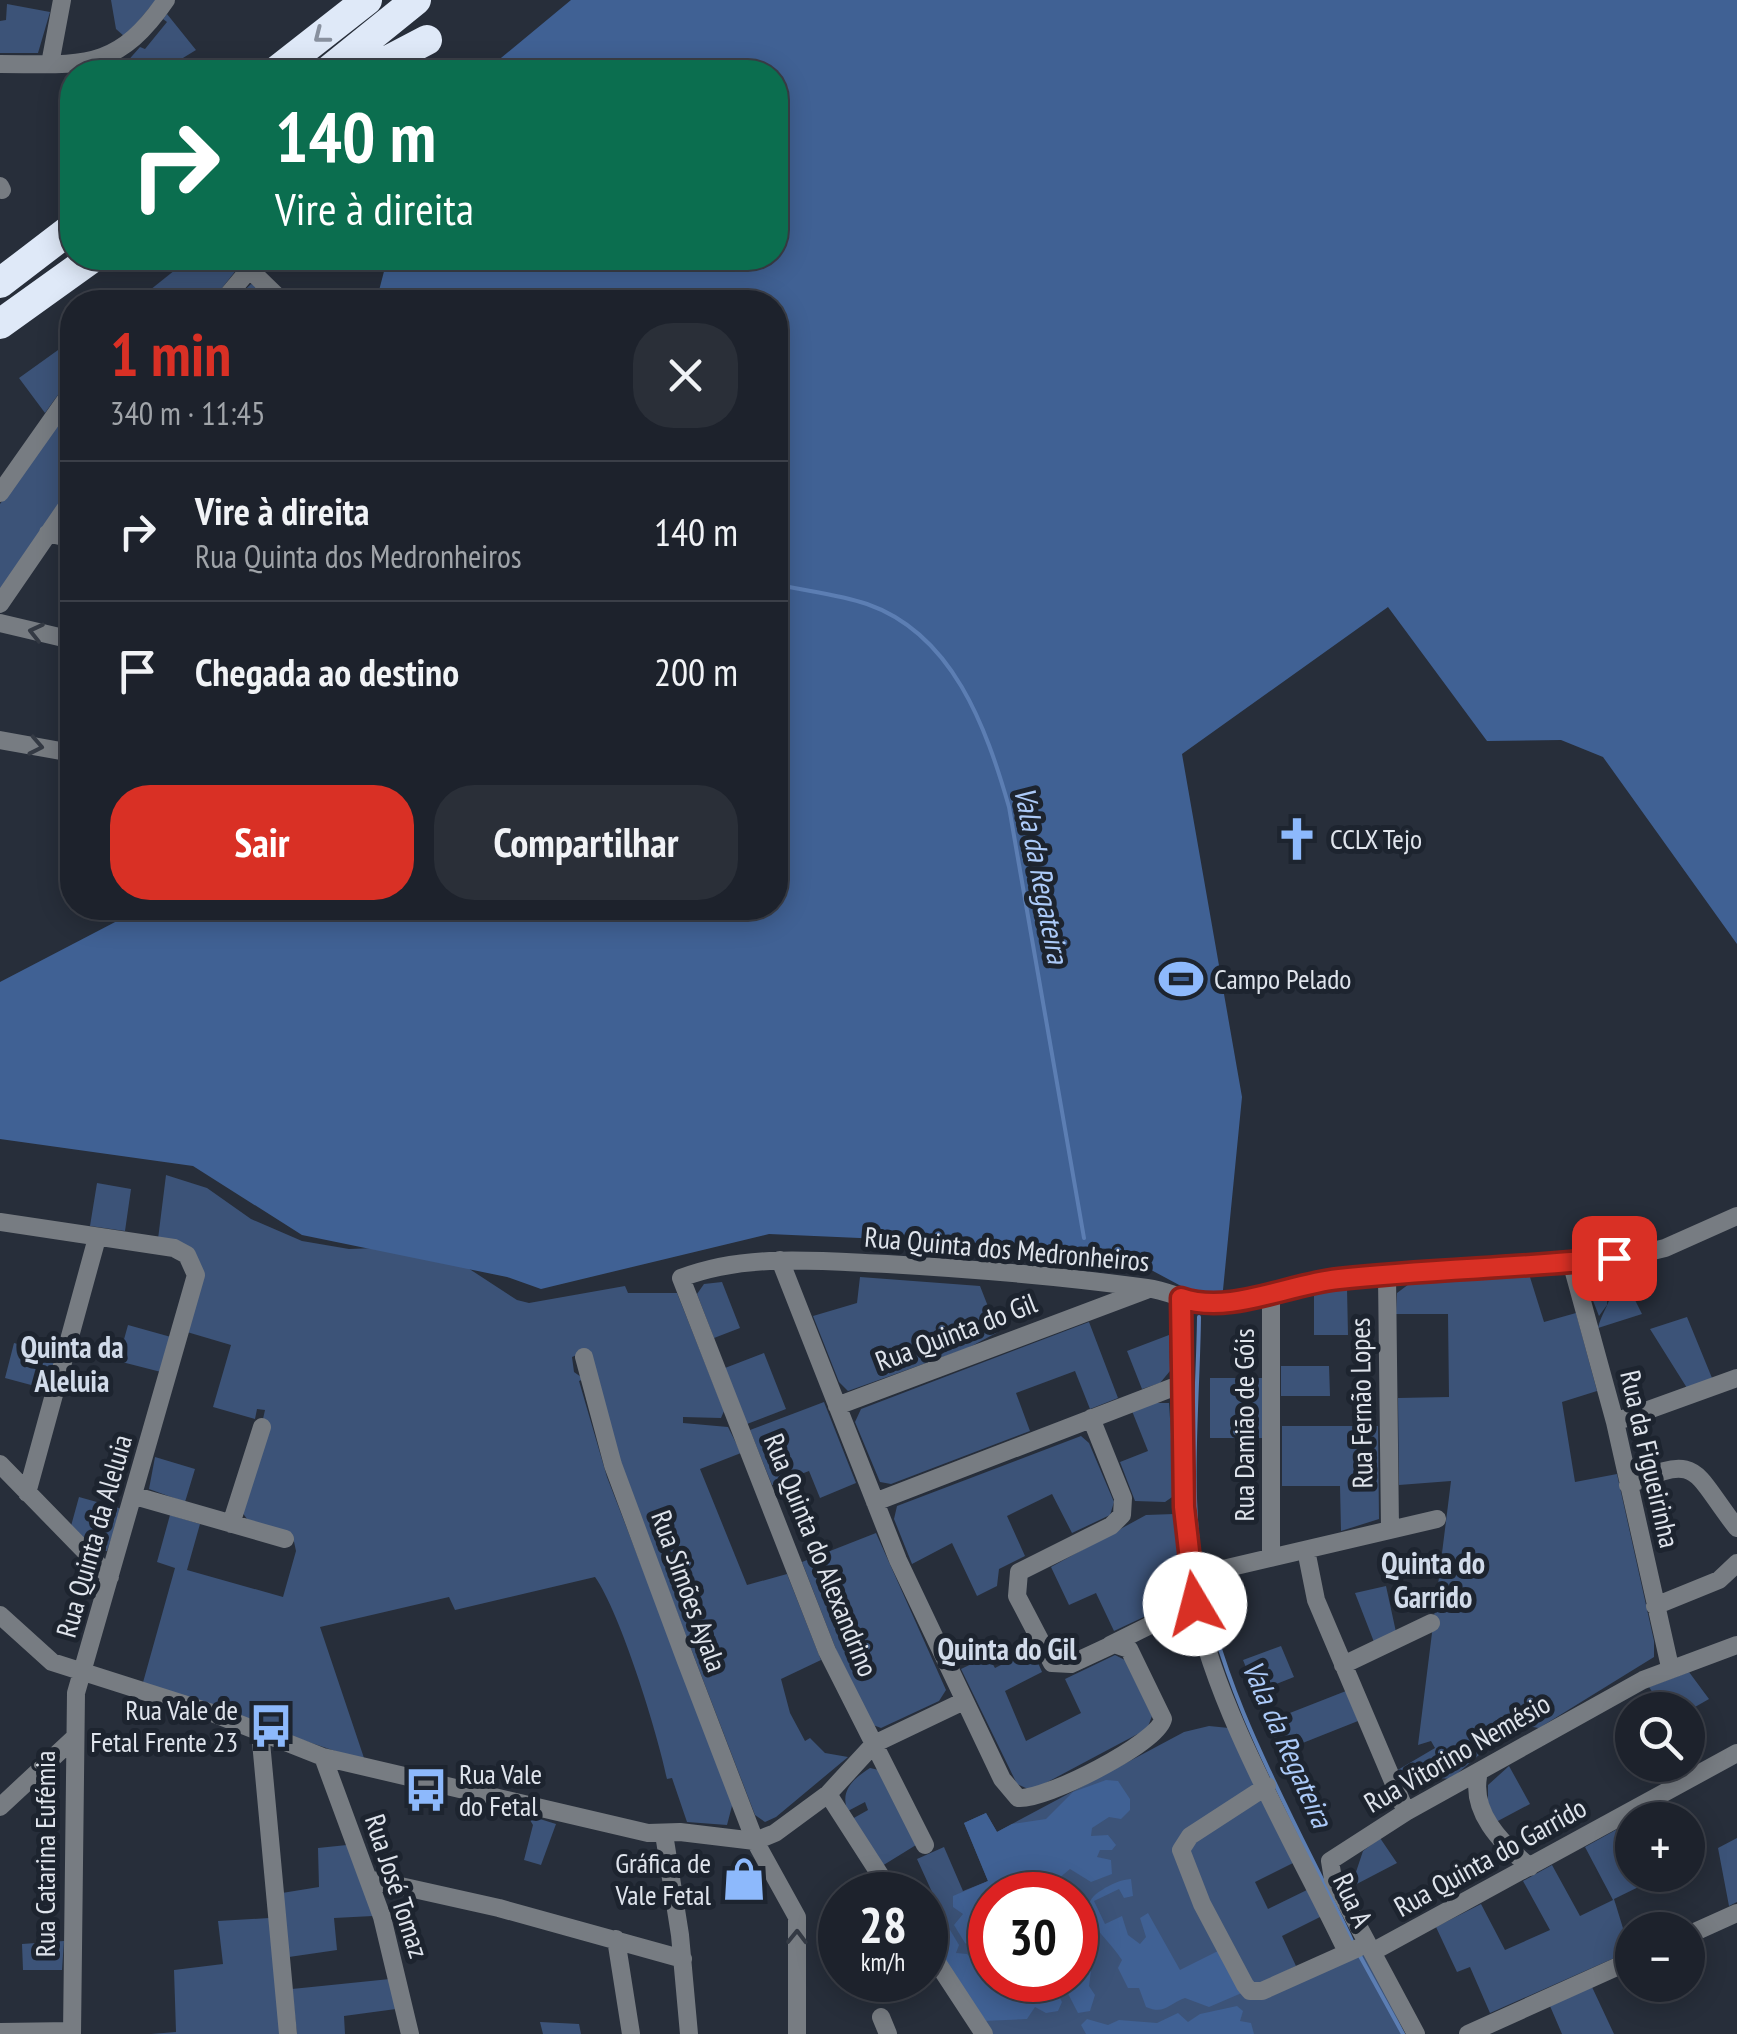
<!DOCTYPE html>
<html lang="pt">
<meta charset="utf-8">
<style>
:root{--surface:#1d222c;--page:#2a2f38;--text:#f1f3f6;--muted:#a0a4a9;--line:#3b3f48;--accent:#d93025}
body{margin:0;font-family:"PT Sans Narrow",sans-serif;background:var(--page);color:var(--text);height:100vh;display:flex;flex-direction:column;font-size:38px;white-space:nowrap}
*{box-sizing:border-box;margin:0}
p{font-size:32px;color:var(--muted)}
.icon{flex:none;width:55px;height:55px;fill:none;stroke:currentColor;stroke-width:2;stroke-linecap:round;stroke-linejoin:round}
.map{position:relative;flex:1;overflow:hidden}
.side{position:absolute;left:60px;top:290px;width:728px;height:630px;display:flex;flex-direction:column;background:var(--surface);border-radius:40px;box-shadow:0 5px 25px #0003,0 0 0 2px var(--line)}
.side>*{flex:none}
.top-card{position:absolute;left:60px;top:60px;width:728px;height:210px;border-radius:40px;box-shadow:0 5px 25px #0003,0 0 0 2px var(--line);background:#0b6e4f;color:#fff;overflow:hidden}
.tools{position:absolute;left:1615px;top:1692px;display:grid;gap:20px}
.tools a{display:grid;place-items:center;width:90px;height:90px;border-radius:50%;background:var(--surface);box-shadow:0 5px 25px #0003,0 0 0 2px var(--line);font-size:50px}
.speed{position:absolute;left:818px;top:1872px;display:flex;gap:20px;font-size:50px;font-weight:700;text-align:center}
.speed>*{display:grid;place-content:center;width:130px;height:130px;border-radius:50%;background:var(--surface);box-shadow:0 5px 25px #0003,0 0 0 2px var(--line);line-height:1}
.speed small{font-size:25px;font-weight:400}
.speed .limit{border:15px solid #d22;background:#fff;color:#111}
.pin{position:absolute;display:grid;place-items:center;width:85px;height:85px;color:#fff;margin:-42px;border-radius:20px;box-shadow:0 5px 15px #0006}
.me{position:absolute;width:110px;margin:-55px;rotate:352deg;stroke-linejoin:round;filter:drop-shadow(0 0 8px #0008)}
.turn{display:flex;align-items:center;gap:35px;height:210px;padding:0 50px;font-size:45px}
.turn .icon{width:130px;height:130px;stroke-width:2.5}
.turn b{display:block;font-size:70px;line-height:85px}
.round{display:grid;place-items:center;flex:none;width:105px;height:105px;border-radius:40px;background:var(--page)}
.overview{display:flex;align-items:center;justify-content:space-between;height:170px;padding:0 50px}
h1{font-size:60px;font-weight:600;line-height:75px;color:var(--accent)}
.cta{display:flex;gap:20px;margin-top:auto;padding:20px 50px}
.cta a{flex:1;height:115px;border-radius:40px;background:var(--accent);color:#fff;font-size:40px;font-weight:600;line-height:115px;text-align:center}
.cta a+a{background:var(--page);color:var(--text)}
ul{padding:0;list-style:none}
li{display:flex;align-items:center;gap:30px;height:140px;padding:0 50px;border-top:2px solid var(--line)}
li div{flex:1}
li b{display:block;font-size:38px}
li em{font-style:normal}
.map>svg:first-child{display:block}
.green{fill:#3c5378;fill-rule:evenodd}
.forest{fill:#406194}
.lines{fill:none;stroke-linecap:round;stroke-linejoin:round}
.stream{stroke:#5c7eb3;stroke-width:4}
.street{stroke:#777c82;stroke-width:18}
.highway{stroke:#dfe9f8;stroke-width:30}
.oneway{stroke:#88909e}
.oneway2{stroke:#343a44}
.route-casing{stroke:#8d1f18;stroke-width:25}
.route{stroke:#d93025;stroke-width:18}
.labels{text-anchor:middle;stroke-width:10;stroke-linejoin:round;paint-order:stroke}
.poi-label{font-size:28px;fill:#dfe4ec;stroke:#1d242f;text-anchor:start}
.street-label{font-size:28px;fill:#dfe4ec;stroke:#1d242f}
.water-label{font-size:30px;font-style:italic;fill:#accaf8;stroke:#1d242f}
.neighbourhood-label{font-size:30px;font-weight:bold;fill:#d1dbea;stroke:#1d242f}
</style>
<div class="map">
<svg width="1737" height="2034" viewBox="0 0 1737 2034">
<rect width="100%" height="100%" fill="#272e3a"/>
<path class="green" d="M111,0H156L125,37L116,29Z
M7,4L50,12L38,53H0V21L6,20Z
M167,14L196,50L160,72H118L140,47L145,49L167,22L163,19Z
M190,258H234L241,264L211,302H135Z
M251,284L254,285L271,302H232Z
M72,340V375L45,413L19,378Z
M72,403V488L0,592V504Z
M166,1175L207,1188L251,1219L302,1241L349,1249L406,1247L451,1257L517,1300L529,1303L625,1286L628,1293H677L724,1411L721,1418L683,1417V1423L728,1427L741,1453L700,1469L747,1585L787,1574L821,1660L781,1679L790,1713L805,1741L810,1738L825,1753L848,1757L776,1817L765,1822L755,1815L620,1464L584,1352L572,1357L574,1372L584,1379L579,1381L607,1477L733,1802L727,1825L687,1822L672,1778L667,1779C658,1734 620,1612 595,1577L455,1610L449,1597L320,1627L365,1761L142,1686L175,1568L157,1562L170,1515L200,1524L187,1570L283,1597L296,1551L293,1537L247,1519L242,1512L265,1410L257,1409L255,1419L213,1407L231,1345L187,1332L202,1269L190,1248L158,1239Z
M97,1183L131,1189L125,1231L90,1226Z
M1616,1262L1642,1314L1598,1328C1602,1308 1621,1292 1608,1270L1607,1305L1599,1316L1583,1275L1590,1268Z
M1529,1274L1544,1322L1576,1313L1597,1391L1562,1402L1575,1482L1617,1474L1654,1641V1657L1539,1728L1515,1724L1451,1779L1439,1778L1422,1766L1411,1777L1396,1771L1435,1748L1431,1741L1418,1745L1451,1481L1399,1485L1398,1398L1449,1397L1448,1314H1396L1397,1293L1409,1284Z
M860,1277L980,1286L998,1332L968,1348L848,1391L839,1382L813,1316L857,1303Z
M722,1282L740,1328L714,1338L697,1294L704,1284Z
M1347,1288L1348,1335H1314V1291Z
M1687,1317L1712,1378L1687,1388L1650,1329Z
M1089,1322L1118,1398L1090,1409L1075,1371L1016,1393L1030,1431L891,1484L880,1482L855,1422L861,1409Z
M128,1325L171,1337L161,1372L118,1361Z
M1169,1335L1170,1371L1160,1383L1142,1389L1127,1351Z
M14,1343L56,1354L46,1389L5,1378Z
M764,1353L786,1409L747,1424L725,1368Z
M1281,1366H1329L1330,1396H1281Z
M1210,1378H1262L1263,1438H1210Z
M824,1402L856,1483L820,1498L809,1471L772,1485L750,1430Z
M1154,1403H1169L1175,1495L1165,1502L1135,1501L1120,1462L1148,1451L1132,1411Z
M1282,1426H1378L1379,1519L1341,1531L1340,1486H1282Z
M1081,1436L1089,1443L1114,1502L1110,1515L1072,1533L1052,1494L1007,1516L1025,1556L999,1569L997,1586L977,1596L952,1543L912,1564L894,1519L897,1506Z
M155,1457L195,1469L185,1502L149,1489Z
M79,1497L122,1509L107,1551H96L71,1526Z
M1174,1514L1178,1515L1187,1594L1182,1599L1114,1631L1096,1593L1069,1605L1051,1567L1146,1515Z
M876,1533L946,1690L939,1701L881,1728L873,1725L837,1652L802,1562Z
M1386,1586L1396,1632L1374,1642L1355,1593Z
M1281,1646L1294,1677L1256,1692L1243,1660Z
M1032,1649L1042,1672L1005,1691L1026,1741L1081,1713L1065,1679L1115,1655L1125,1660L1152,1716L1147,1729L1040,1786L1028,1789L1017,1784L961,1669L988,1656L995,1668Z
M1689,1672L1709,1699L1688,1711L1664,1710L1649,1687Z
M1346,1691L1358,1721L1280,1752L1267,1722Z
M1209,1726L1229,1728L1297,1861L1255,1882L1268,1909L1311,1888L1324,1915L1282,1936L1296,1966L1264,1982L1351,1953L1367,1954L1405,2034H990L925,1932V1908L937,1903L917,1859L944,1847L963,1891L988,1881L964,1823L986,1813L997,1832L1184,1732ZM990,1895H1075V1980H990Z
M1509,1766L1530,1804L1496,1822L1488,1802V1785Z
M870,1768L879,1770L916,1845L882,1866L852,1819L868,1810L865,1802L848,1811C839,1791 854,1778 870,1768Z
M527,1815L556,1824L541,1865L524,1860L533,1825Z
M1632,1821V1875H1663L1614,1899L1630,1951L1490,2013L1470,1967L1457,1972L1436,1927L1481,1904L1505,1950L1550,1930L1523,1881L1552,1865L1580,1916L1613,1900L1585,1847Z
M1380,1838L1397,1863L1351,1887L1363,1851Z
M1737,1838V1902L1729,1906L1718,1848Z
M347,1845L373,1916L334,1918L337,1950L289,1957L282,1893L319,1887L318,1848Z
M269,1918L280,2034H151L176,2032L174,1970L223,1964L218,1921Z
M64,1941L62,1970H23L22,1944Z
M390,1979L396,2009L344,2016L345,2034H297L292,1989Z
M1592,1987L1614,2034H1562L1550,2006Z
M540,2022L579,2024L581,2034H543Z"/>
<path class="forest" d="M571,0H1737V944L1603,757L1561,740L1487,741L1388,607L1182,754L1242,1097L1222,1300L1209,1301L1112,1249L769,1234L541,1289L507,1277L302,1235L193,1166L0,1139V982L142,908H775V302H376L387,260L384,258H775V72H484Z
M1106,1780L1118,1781L1130,1799V1810L1121,1819L1109,1817L1092,1828L1091,1836L1108,1835L1116,1845L1112,1850H1100L1097,1857L1111,1860L1112,1874L1091,1882L1070,1869L1058,1879L1071,1889L1066,1895H990V1958L965,1943L954,1925L963,1914L953,1907V1896L988,1881L964,1823L986,1813L997,1832L1012,1824L1046,1819L1073,1792Z
M1131,1879L1133,1896L1124,1898L1119,1889L1094,1901L1105,1924L1122,1916L1128,1935L1140,1944L1146,1937L1140,1918L1148,1913L1180,1970L1218,1951L1244,1992L1209,2007L1185,1998C1168,2004 1165,2015 1146,2007L1139,1988H1128L1118,1968L1122,1960C1110,1939 1067,1910 1102,1890C1111,1884 1120,1880 1131,1879Z
M1075,1909H1080L1095,1947L1093,1957L1084,1961L1091,1971L1089,1986L1095,1995L1090,2011L1078,2013L1061,1980L1055,1988L1062,2002L1058,2011L1046,2013L1035,2007L1027,2019L983,2021L925,1932V1924L950,1930L959,1945L956,1953L967,1954L984,1969L990,1967V1980H1075Z
M1237,2006L1243,2011L1240,2021L1251,2023L1254,2034H1086L1081,2025L1087,2019L1108,2025L1119,2020L1157,2023L1178,2013L1188,2022L1200,2014Z"/>
<g class="lines">
<path class="stream" d="M775,584C805,591 838,594 867,604C953,634 986,727 1009,807L1084,1238
M1199,1317C1198,1398 1189,1481 1200,1561C1216,1689 1299,1827 1353,1943
M1360,1956L1403,2034"/>
<path class="street" d="M0,64C80,64 116,73 166,0
M50,64L62,0
M0,186L2,190
M249,269L283,302
M222,302L259,258
M0,493L72,391
M48,533L72,539
M0,604L72,499
M0,623L72,640
M0,740L72,753
M0,1222L174,1248L187,1255L196,1275L76,1693L72,2034
M780,1260L898,1560L1002,1779L1018,1798C1044,1801 1158,1743 1163,1719L1129,1649L1114,1644L1071,1664L1052,1663L1017,1596L1019,1572L1111,1526L1122,1515L1123,1498L1091,1418
M1572,1265L1615,1422L1670,1667
M1387,1276L1390,1529
M1271,1293V1558
M1181,1298C1179,1398 1176,1503 1195,1602C1216,1711 1297,1847 1346,1950
M584,1357L613,1465L686,1661L755,1841L797,1917V2034
M837,1406L1146,1290
M1615,1422L1737,1378
M0,1464L110,1577
M1628,1485C1701,1452 1692,1471 1737,1528
M27,1493L97,1238
M135,1496L285,1539
M875,1502L1179,1385
M231,1524L262,1427
M1306,1550L1316,1600L1406,1812
M1223,1569L1437,1519
M1655,1606L1719,1580L1737,1563
M0,1615L52,1662L212,1713L323,1757L648,1833L680,1832L755,1841L775,1833L828,1794L874,1744L964,1701
M1110,1645L1195,1603
M1343,1665L1431,1623
M260,1731L288,2034
M323,1757L382,1917L410,2034
M1479,1772C1469,1811 1501,1843 1530,1867
M1267,1786L1190,1836L1181,1850L1202,1904L1245,1985L1250,1991H1262L1358,1948
M828,1794L893,1895
M0,1807L73,1739
M664,1834L680,1935L689,2034
M925,1845L827,1651L681,1278C746,1253 819,1261 887,1264C973,1269 1061,1276 1147,1288C1171,1291 1190,1304 1214,1304L1339,1279L1628,1257L1665,1248L1737,1216
M369,1879L499,1908L683,1959
M1688,1935L1737,1913
M616,1939L631,2034
M925,1944L984,2034
M1374,1951L1737,1753
M881,2017L888,2034
M0,2032L72,2031
M1416,2034L1333,1879L1330,1861L1406,1812L1643,1680L1737,1645
M1468,2034L1632,1960"/>
<path class="highway" d="M275,72L367,0
M327,72L416,0
M366,72L427,40
M0,283L72,228
M0,324L92,258"/>
</g>
<defs><path id="oneway-chevron" d="M-2-3.5L2.5 0L-2 3.5" fill="none" stroke-width="1.6" stroke-linecap="round" stroke-linejoin="round" transform="scale(2.5)"/></defs>
<use class="oneway" href="#oneway-chevron" transform="translate(321 36) rotate(142)"/>
<g class="oneway2">
<use href="#oneway-chevron" transform="translate(36 632) rotate(-167)"/>
<use href="#oneway-chevron" transform="translate(36 746) rotate(11)"/>
<use href="#oneway-chevron" transform="translate(797 1937) rotate(-89)"/>
</g>
<g class="lines">
<g class="route-casing">
<path id="route" d="M1195,1604L1184,1507L1181,1298C1230,1315 1288,1284 1339,1279C1430,1269 1522,1268 1614,1258"/>
</g>
<use href="#route" class="route"/>
</g>
<defs>
<g id="church-bare" transform="scale(3.45)"><path d="M-1.2-6h2.4v3.5h3.3v2.4h-3.3V6h-2.4V-.1h-3.3v-2.4h3.3Z" fill="#8db9fc" stroke="#1d242f" stroke-width="2.5" paint-order="stroke"/></g>
<g id="stadium-bare" transform="scale(3.45)"><path d="M0-5a6.5 5 0 1 0 0 10a6.5 5 0 1 0 0-10ZM-3.5-1.8h7v3.6h-7Z" fill="#8db9fc" stroke="#1d242f" stroke-width="2.5" paint-order="stroke"/></g>
<g id="bus-bare" transform="scale(3.45)"><path d="M-5-6H5V4H4V6H2V4H-2V6H-4V4H-5ZM-3.5-4V0h7V-4ZM-3.5 1.2v1.5H-2V1.2ZM2 1.2v1.5H3.5V1.2Z" fill="#8db9fc" stroke="#1d242f" stroke-width="2.5" paint-order="stroke"/></g>
<g id="shop-bare" transform="scale(3.45)"><path d="M-5-2.5h2.3a2.7 3.5 0 0 1 5.4 0H5L5.5 6h-11ZM-1.5-2.5h3a1.5 2.3 0 0 0-3 0Z" fill="#8db9fc" stroke="#1d242f" stroke-width="2.5" paint-order="stroke"/></g>
</defs>
<g fill-rule="evenodd">
<use href="#church-bare" x="1297" y="839"/>
<use href="#stadium-bare" x="1181" y="979"/>
<use href="#bus-bare" x="271" y="1726"/>
<use href="#bus-bare" x="426" y="1790"/>
<use href="#shop-bare" x="744" y="1879"/>
</g>
<g class="labels">
<g class="poi-label">
<text x="1330" y="849">CCLX Tejo</text>
<text x="1214" y="989">Campo Pelado</text>
<text x="238" y="1720" text-anchor="end">Rua Vale de<tspan x="238" dy="32">Fetal Frente 23</tspan></text>
<text x="459" y="1784">Rua Vale<tspan x="459" dy="32">do Fetal</tspan></text>
<text x="711" y="1873" text-anchor="end">Gráfica de<tspan x="711" dy="32">Vale Fetal</tspan></text>
</g>
<g class="street-label">
<text transform="translate(1007 1249) rotate(5)" y="10">Rua Quinta dos Medronheiros</text>
<text transform="translate(956 1332) rotate(-21)" y="10">Rua Quinta do Gil</text>
<text transform="translate(1361 1403) rotate(-91)" y="10">Rua Fernão Lopes</text>
<text transform="translate(1244 1425) rotate(-90)" y="10">Rua Damião de Góis</text>
<text transform="translate(1650 1459) rotate(77)" y="10">Rua da Figueirinha</text>
<text transform="translate(94 1536) rotate(-74)" y="10">Rua Quinta da Aleluia</text>
<text transform="translate(821 1555) rotate(68)" y="10">Rua Quinta do Alexandrino</text>
<text transform="translate(689 1591) rotate(70)" y="10">Rua Simões Ayala</text>
<text transform="translate(1457 1753) rotate(-30)" y="10">Rua Vitorino Nemésio</text>
<text transform="translate(45 1854) rotate(-90)" y="10">Rua Catarina Eufémia</text>
<text transform="translate(1490 1857) rotate(-29)" y="10">Rua Quinta do Garrido</text>
<text transform="translate(397 1886) rotate(72)" y="10">Rua José Tomaz</text>
<text transform="translate(1353 1900) rotate(65)" y="10">Rua A</text>
</g>
<g class="water-label">
<text transform="translate(1041 875) rotate(79)" y="10">Vala da Regateira</text>
<text transform="translate(1287 1744) rotate(66)" y="10">Vala da Regateira</text>
</g>
<g class="neighbourhood-label">
<text x="72" y="1358">Quinta da<tspan x="72" dy="34">Aleluia</tspan></text>
<text x="1433" y="1574">Quinta do<tspan x="1433" dy="34">Garrido</tspan></text>
<text x="1007" y="1660">Quinta do Gil</text>
</g>
</g>
</svg>
<div class="tools">
<a><svg class="icon" aria-label="search" viewBox="0 0 24 24"><circle cx="10" cy="10" r="6"/><path d="M15 15l6 6"/></svg></a>
<a>+</a>
<a>−</a>
</div>
<div class="speed"><div>28<small>km/h</small></div><div class="limit">30</div></div>
<div class="pin" style="left:1614px;top:1258px;background:#d93025"><svg class="icon" aria-label="arrive" viewBox="0 0 24 24"><path d="M6 21V4h12l-3 4 3 4H6"/></svg></div>
<svg class="me" style="left:1195px;top:1604px" viewBox="-20 -20 40 40"><circle r="19" fill="#fff"/><path d="M0-13L10 11 0 6-10 11z" fill="#d93025"/></svg>
<div class="top-card">
<div class="turn"><svg class="icon" aria-label="right" viewBox="0 0 24 24"><path d="M7 20v-9h11M14 6l5 5-5 5"/></svg><div><b>140 m</b>Vire à direita</div></div>
</div>
<section class="side">
<div class="overview"><div><h1>1 min</h1><p>340 m · 11:45</p></div><a class="round"><svg class="icon" aria-label="close" viewBox="0 0 24 24"><path d="M6 6l12 12M18 6L6 18"/></svg></a></div>
<ul>
<li><svg class="icon" aria-label="right" viewBox="0 0 24 24"><path d="M7 20v-9h11M14 6l5 5-5 5"/></svg><div><b>Vire à direita</b><p>Rua Quinta dos Medronheiros</p></div><em>140 m</em></li>
<li><svg class="icon" aria-label="arrive" viewBox="0 0 24 24"><path d="M6 21V4h12l-3 4 3 4H6"/></svg><div><b>Chegada ao destino</b></div><em>200 m</em></li>
</ul>
<div class="cta"><a>Sair</a><a>Compartilhar</a></div>
</section>
</div>
